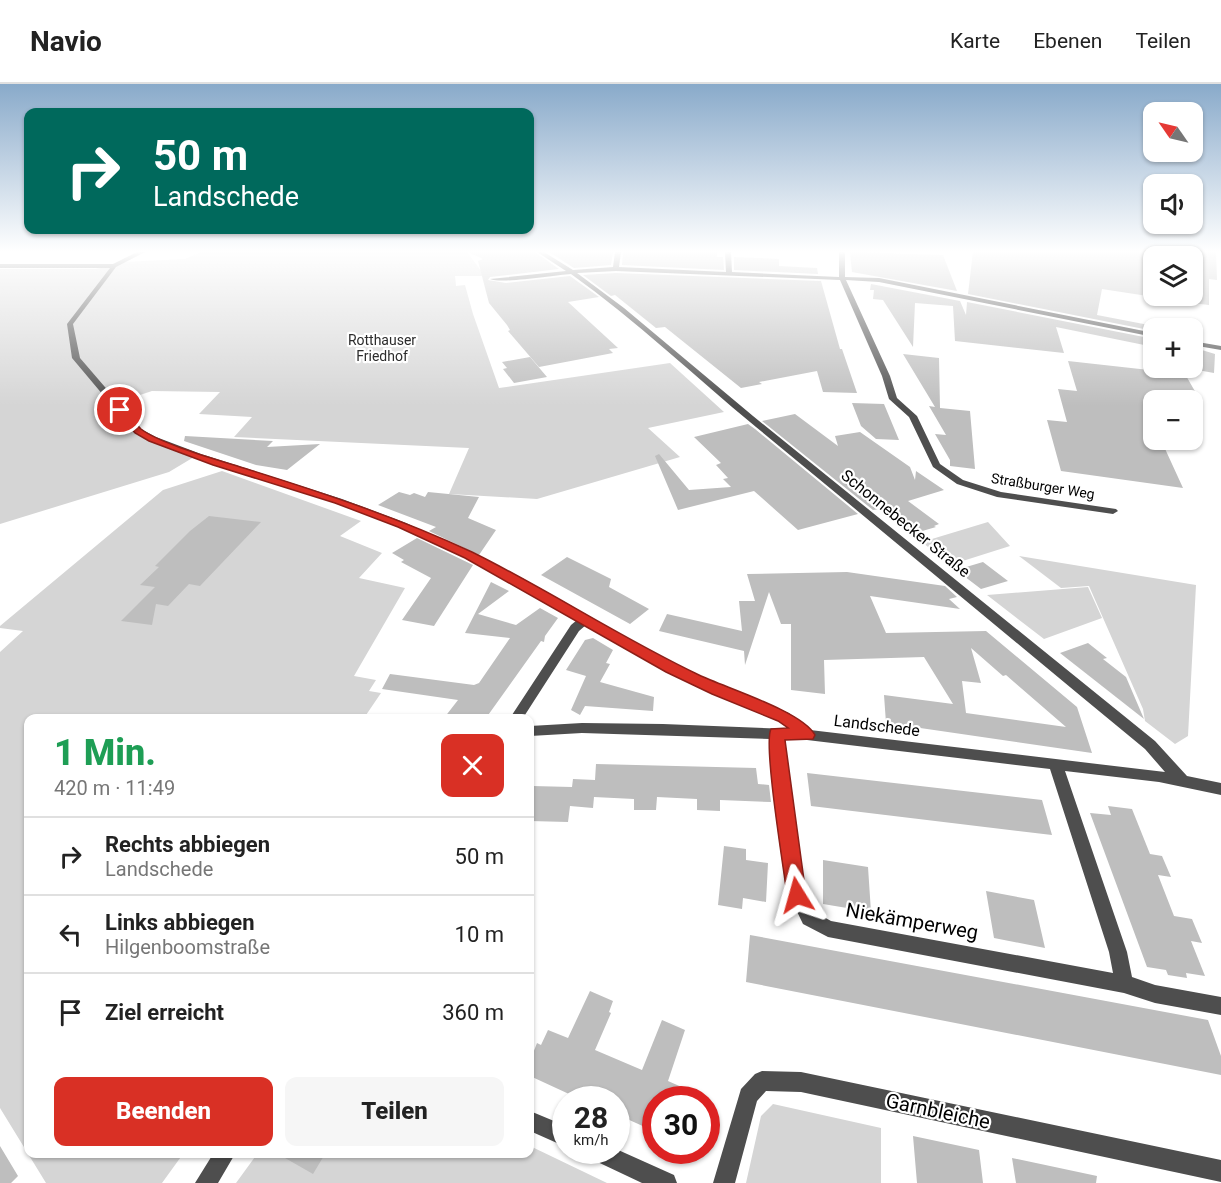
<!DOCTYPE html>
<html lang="de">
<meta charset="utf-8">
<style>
:root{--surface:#fff;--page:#f6f6f6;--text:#222;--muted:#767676;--line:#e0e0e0;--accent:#d93025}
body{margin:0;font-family:Roboto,sans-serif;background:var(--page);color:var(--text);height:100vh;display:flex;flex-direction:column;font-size:22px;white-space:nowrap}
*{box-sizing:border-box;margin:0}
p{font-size:20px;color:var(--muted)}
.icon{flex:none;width:33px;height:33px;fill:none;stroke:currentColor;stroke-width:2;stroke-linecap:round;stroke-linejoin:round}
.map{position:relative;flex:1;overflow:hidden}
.details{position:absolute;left:24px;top:630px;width:510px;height:444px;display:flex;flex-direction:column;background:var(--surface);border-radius:12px;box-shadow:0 2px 4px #0004}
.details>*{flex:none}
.banner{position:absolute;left:24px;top:24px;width:510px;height:126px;border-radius:12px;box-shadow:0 2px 4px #0004;background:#00695c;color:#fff;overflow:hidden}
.needle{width:39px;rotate:304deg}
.tools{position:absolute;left:1143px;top:18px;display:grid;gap:12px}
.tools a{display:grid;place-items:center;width:60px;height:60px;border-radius:12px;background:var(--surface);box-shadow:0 2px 4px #0004;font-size:30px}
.speed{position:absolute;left:552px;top:1002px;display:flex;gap:12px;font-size:30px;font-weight:700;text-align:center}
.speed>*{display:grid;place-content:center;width:78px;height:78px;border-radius:50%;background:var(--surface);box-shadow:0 2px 4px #0004;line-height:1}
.speed small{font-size:15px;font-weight:400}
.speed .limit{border:9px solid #d22;background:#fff;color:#111}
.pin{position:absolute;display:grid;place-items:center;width:51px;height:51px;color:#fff;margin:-26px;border:3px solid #fff;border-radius:50%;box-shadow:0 2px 6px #0007}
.me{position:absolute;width:66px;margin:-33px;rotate:352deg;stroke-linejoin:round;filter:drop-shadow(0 0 4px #0008)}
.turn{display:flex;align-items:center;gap:21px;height:126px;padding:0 30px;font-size:27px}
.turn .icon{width:78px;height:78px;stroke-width:2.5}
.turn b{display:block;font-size:42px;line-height:51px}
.round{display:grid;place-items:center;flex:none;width:63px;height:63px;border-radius:12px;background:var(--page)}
.summary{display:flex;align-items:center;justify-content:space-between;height:102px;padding:0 30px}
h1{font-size:36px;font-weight:800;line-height:45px;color:#1e9e55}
.cta{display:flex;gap:12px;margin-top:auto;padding:12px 30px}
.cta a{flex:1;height:69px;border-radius:12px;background:var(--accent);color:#fff;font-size:24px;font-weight:800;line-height:69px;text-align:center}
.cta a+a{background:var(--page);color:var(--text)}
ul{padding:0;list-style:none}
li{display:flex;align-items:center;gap:18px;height:78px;padding:0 30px;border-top:2px solid var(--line)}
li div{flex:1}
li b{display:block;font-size:22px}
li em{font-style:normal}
header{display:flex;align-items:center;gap:36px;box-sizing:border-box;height:84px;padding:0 30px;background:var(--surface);border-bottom:2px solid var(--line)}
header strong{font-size:28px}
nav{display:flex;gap:33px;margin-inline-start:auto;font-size:21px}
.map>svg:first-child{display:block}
.green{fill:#d5d5d5}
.building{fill:#bebebe;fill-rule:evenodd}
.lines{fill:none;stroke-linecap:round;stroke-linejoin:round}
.street{fill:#4e4e4e;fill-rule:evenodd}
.route{fill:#d93025;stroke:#8d1f18;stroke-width:1.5}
.labels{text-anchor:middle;stroke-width:4.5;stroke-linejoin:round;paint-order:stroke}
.far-park-label{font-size:14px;fill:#2c2c2c;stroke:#fff}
.far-street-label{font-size:14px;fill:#000;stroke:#fff}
.street-label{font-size:16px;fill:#000;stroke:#fff}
.near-street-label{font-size:20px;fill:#000;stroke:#fff}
</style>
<header>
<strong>Navio</strong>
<nav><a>Karte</a><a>Ebenen</a><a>Teilen</a></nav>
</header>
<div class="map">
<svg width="1221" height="1099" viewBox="0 0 1221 1099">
<rect width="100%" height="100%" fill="#fff"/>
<path class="green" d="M201,168H467L485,192H455L456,202L465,201L473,230L499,304L670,279L724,328L648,344L680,373L537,415L449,410L469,364L234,353L252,333L199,330L220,308L152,307L113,320L135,348L194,373L169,388L0,440V185H96L124,178L185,175Z
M222,387L361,437L340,452L382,469L359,494L405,504L354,592L376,596L369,607L381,609L364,634H28V1070H183L162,1099H46L0,1024V568L23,547L0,544V542L163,406Z
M988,438L1010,462L950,481L922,458Z
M1019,472L1196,501L1188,652L1175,660L1145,637L1143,625L1089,502L1061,504Z
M1088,503L1102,534L1044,555L987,511Z
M773,1020L881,1044V1099H746L761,1032Z
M530,1062L607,1099H236L257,1070H530Z"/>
<path class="building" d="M468,168H535L559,185L490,193L488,196L506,199L570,192L599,213L568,218L618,264L609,265L613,269L539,283L508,247L510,246L507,241L489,219L478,177L483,175Z
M549,168H613L611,181L574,184Z
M623,168H717V173H723L724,186L622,181Z
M850,168L943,171L957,207L852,188Z
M973,168H1154V213L1102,205L1097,231L1154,242V247L968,210Z
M1192,168H1216L1217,196L1209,195V221L1192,219Z
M734,173L779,175V182L817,184L818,190L734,186Z
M616,189L821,197L840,265H842L857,309L823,308L817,287L759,298L762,300L741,304L665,243L656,244L615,211L611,212L583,191Z
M871,200L960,217L966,231L967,218L1154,255V263L1056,243L1064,269L955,257L953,222L915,219L913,263L883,216L873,215L874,206H870Z
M1192,263L1215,270L1214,289L1192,285Z
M903,270L939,274L940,324L970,327L975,385L950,382V376L935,350L946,351L929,322L935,323Z
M530,273L547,293L514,299L503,285L507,284L502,278Z
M1068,277L1185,290L1200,316H1154V356H1161L1183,404L1061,387L1047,336L1067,338L1058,305L1077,307Z
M852,319L884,320L899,356L876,355L861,342Z
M795,330L838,362L835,352L860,348L910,383L915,396L916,387L944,406L908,417L939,440L934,442L936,443L912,450L880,425L873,426L762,337Z
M748,340L755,345L858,430L798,446L754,407L678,426L655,372L659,370L689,406L731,403L723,395L728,394L716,381L721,379L694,353Z
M185,352L273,357L267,363L320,360L287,386L256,381L184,357Z
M399,408L410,411L414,409L425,413L428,408L479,413L468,434L496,446L479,471L429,447L436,443L378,421Z
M209,432L261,438L200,502L189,500L168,522L156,520L152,541L121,537L155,503L140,501L159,483L155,482L190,447Z
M417,454L473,481L434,542L402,536L431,494L401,478L404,476L392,469Z
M567,473L611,495L609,503L649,525L630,540L541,491Z
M983,478L1008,497L981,505L956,486Z
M847,488L945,502L957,513L949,515L960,525L870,512L886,549L986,547L1077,623L1092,669L886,639L884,611L953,620L924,573L824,576L825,610L791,606V540H781L769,508L745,581L744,567L659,547L667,530L742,547L739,517H755L747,490ZM971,564L1003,592L1006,591L1066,643L966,629L962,597L981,599Z
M491,498L509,507L478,530L516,541L540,524L558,534L545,552L544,558L541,557L486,634H444L458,616L382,605L390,590L474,601L479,599L510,554L465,549Z
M593,554L613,566L606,579L610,580L600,598L654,613L653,627L585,622L580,631L571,626L586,592L566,586L585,556Z
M1088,559L1107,574L1103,575L1126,593L1144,635L1060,569Z
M596,680L756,684L758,700L769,701L771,718L720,716V727L697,726V715L657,713L656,726H634V715L594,713L593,724L570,722L568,738L530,737L532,702L572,703L573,695L595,696Z
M807,689L1042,716L1052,751L811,722Z
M1108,722L1132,725L1150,770L1162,772L1171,793L1158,791L1174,832L1192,835L1202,859L1191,857L1205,892L1186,889L1187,894L1168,891L1166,886L1147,883L1090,729L1111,731Z
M724,762L746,765V776L768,779L766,818L743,814L742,825L718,821Z
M823,776L868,783L871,828L823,820Z
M986,807L1034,816L1045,864L994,854Z
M750,851L1208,936L1221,972V991L746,898Z
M590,907L613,917L609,928L611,929L595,966L642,986L662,936L685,946L668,997L711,1016H656V1048L616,1030V1016H582L530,992V977L537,959L541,961L548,946L568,954Z
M913,1052L979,1066L983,1099H917Z
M0,1062L18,1092L11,1099H0Z
M278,1070H325L313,1090Z
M1012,1074L1097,1092L1096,1099H1016Z"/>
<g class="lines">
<path class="street" d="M137,168H145L116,183L73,240L80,274L141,345L156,353L201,370L342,415L406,439L473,470L676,581L722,603L789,629L810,646L1165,688L1145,665C1015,558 886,450 756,343C694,292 636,236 571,190C554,191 503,200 490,195L566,187L537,168H544L573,186L613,183L615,168H621L619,183L726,188L725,168H731L732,188L839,193V168H845V193L879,194L1154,249V253L879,198L846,196L890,292L897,314L917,332L940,380L963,396L1001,408L1116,425L1118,427L1113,430L997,413L957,400L933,383L909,333L889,315L882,292L840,196L616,187L577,189L624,224L753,332L1155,657L1187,692L1221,699V711L1159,698L1065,687L1127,868L1132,893L1155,901L1221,913V931L1155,919L1124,909L828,853L803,840L789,811L771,675L770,655L582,649L530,652V642L582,639L663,640L790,645C767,627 737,621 711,609C668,589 627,565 586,541L579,547L523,634H510L571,541L577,536L465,474L398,443L336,419L195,374L150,357L135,349L72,274L67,240L110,184H0V180H113ZM784,655L807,656L1050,685L1109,868L1113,889L831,837L815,828L805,810L785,675Z
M1192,257L1221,262V266L1192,261Z
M762,987L801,988L1221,1076V1098L801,1008L766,1007L757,1017L735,1099H713L741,1005L755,990Z
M530,1027L566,1042V1063L530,1047Z
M616,1065L674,1091L677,1099H642L587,1073L584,1066Z
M213,1070H235L218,1099H195Z"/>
</g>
<linearGradient id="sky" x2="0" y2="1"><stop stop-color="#89aaca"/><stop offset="0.52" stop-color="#fff"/><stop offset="1" stop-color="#fff" stop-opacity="0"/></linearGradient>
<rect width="1221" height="322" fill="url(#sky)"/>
<path class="route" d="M117,324H123C129,331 135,339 141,345C160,360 222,377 247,385C324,409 399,434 472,468C549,506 621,554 699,591C726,604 802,627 815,651L813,655L785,656L806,811L803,817L797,820L790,817L787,811C784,786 763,660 771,645L788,644L778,637L712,610L666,588L465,474L398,443L335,419L213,381L149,357L135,349L117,328Z"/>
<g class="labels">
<g class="far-park-label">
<text x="382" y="261">Rotthauser<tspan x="382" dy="16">Friedhof</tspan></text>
</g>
<g class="far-street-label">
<text transform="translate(1043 402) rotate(9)" y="5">Straßburger Weg</text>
</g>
<g class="street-label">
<text transform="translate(906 439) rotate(39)" y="6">Schonnebecker Straße</text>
<text transform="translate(877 641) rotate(7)" y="6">Landschede</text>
</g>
<g class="near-street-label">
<text transform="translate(912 837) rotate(10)" y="7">Niekämperweg</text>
<text transform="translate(938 1027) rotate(12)" y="7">Garnbleiche</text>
</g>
</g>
</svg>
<div class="tools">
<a><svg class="needle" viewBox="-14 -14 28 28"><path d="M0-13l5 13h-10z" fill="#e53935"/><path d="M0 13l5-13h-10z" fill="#767676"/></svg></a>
<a><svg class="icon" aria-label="sound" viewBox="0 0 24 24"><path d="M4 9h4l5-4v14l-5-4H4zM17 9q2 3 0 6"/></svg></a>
<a><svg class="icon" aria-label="layers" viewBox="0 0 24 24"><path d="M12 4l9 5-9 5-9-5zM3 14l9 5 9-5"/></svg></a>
<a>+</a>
<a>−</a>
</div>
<div class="speed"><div>28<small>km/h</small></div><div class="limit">30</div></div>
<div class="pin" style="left:120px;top:326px;background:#d93025"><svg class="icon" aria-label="arrive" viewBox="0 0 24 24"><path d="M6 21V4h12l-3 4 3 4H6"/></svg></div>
<svg class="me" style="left:797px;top:811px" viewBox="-20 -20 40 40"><path d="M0-17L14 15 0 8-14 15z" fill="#d93025" stroke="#fff" stroke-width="4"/></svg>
<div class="banner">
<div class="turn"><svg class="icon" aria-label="right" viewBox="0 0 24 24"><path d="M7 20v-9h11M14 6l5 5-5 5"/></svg><div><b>50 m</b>Landschede</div></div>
</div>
<section class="details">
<div class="summary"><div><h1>1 Min.</h1><p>420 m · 11:49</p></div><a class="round" style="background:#d93025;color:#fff"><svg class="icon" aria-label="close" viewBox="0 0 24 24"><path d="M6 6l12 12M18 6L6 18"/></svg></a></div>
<ul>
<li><svg class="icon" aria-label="right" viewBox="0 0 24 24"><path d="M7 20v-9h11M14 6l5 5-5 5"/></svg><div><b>Rechts abbiegen</b><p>Landschede</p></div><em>50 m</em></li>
<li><svg class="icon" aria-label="left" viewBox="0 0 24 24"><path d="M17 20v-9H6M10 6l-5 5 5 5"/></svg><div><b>Links abbiegen</b><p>Hilgenboomstraße</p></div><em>10 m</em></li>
<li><svg class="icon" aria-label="arrive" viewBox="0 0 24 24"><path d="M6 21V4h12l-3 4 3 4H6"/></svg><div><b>Ziel erreicht</b></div><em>360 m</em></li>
</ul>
<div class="cta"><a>Beenden</a><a>Teilen</a></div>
</section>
</div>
